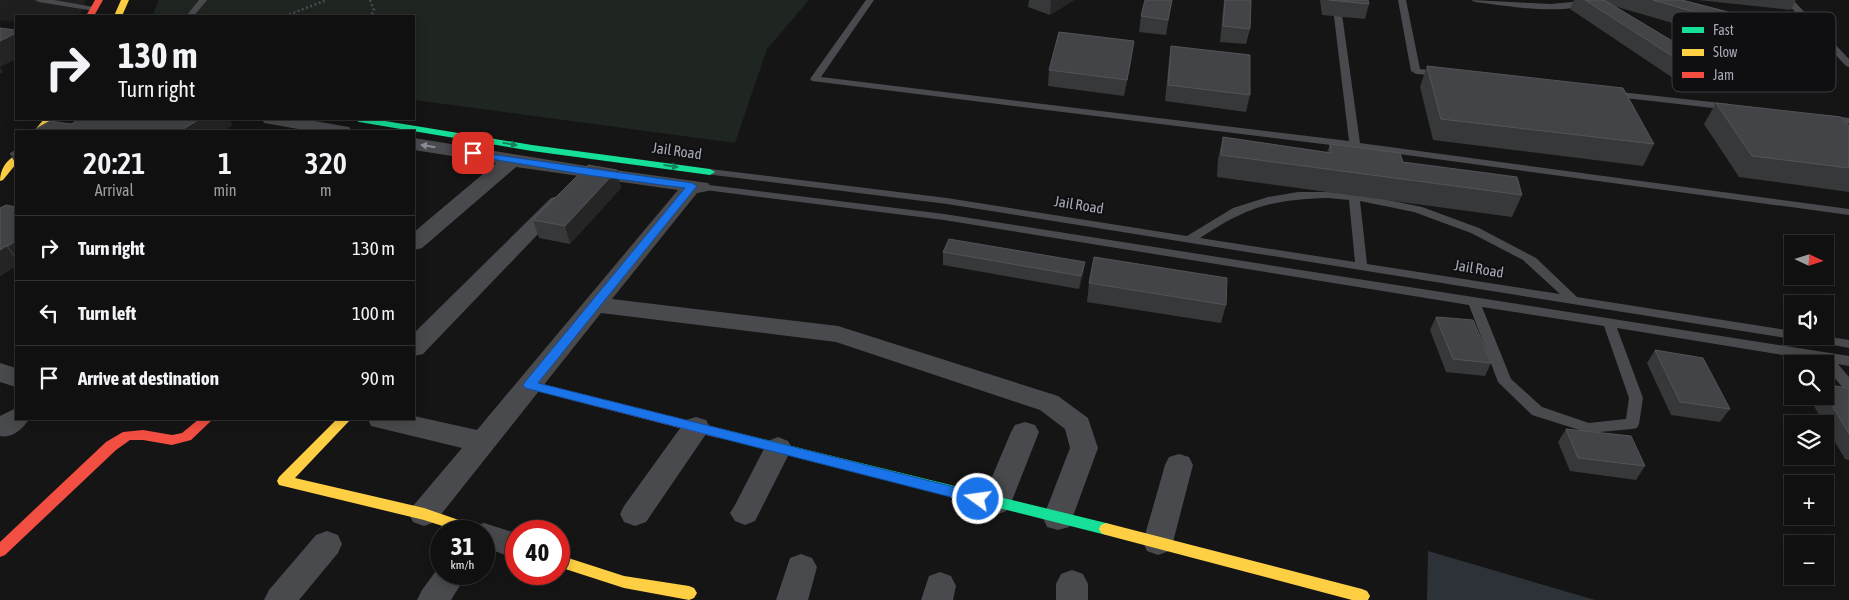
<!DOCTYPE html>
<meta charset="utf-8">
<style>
:root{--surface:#101010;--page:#191919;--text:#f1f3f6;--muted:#9c9d9f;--line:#303030}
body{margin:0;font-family:"Asap Condensed",sans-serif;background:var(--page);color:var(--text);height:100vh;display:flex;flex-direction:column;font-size:19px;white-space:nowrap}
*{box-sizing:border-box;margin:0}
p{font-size:16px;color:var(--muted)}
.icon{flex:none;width:28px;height:28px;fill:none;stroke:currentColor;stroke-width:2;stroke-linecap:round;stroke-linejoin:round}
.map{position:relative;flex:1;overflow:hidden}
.panel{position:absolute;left:15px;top:130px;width:400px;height:290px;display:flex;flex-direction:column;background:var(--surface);border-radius:0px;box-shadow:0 2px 12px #0003,0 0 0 1px var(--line)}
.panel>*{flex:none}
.hud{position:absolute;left:15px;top:15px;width:400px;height:105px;border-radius:0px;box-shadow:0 2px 12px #0003,0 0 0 1px var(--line);background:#101010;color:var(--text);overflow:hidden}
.needle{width:32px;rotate:94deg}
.tools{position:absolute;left:1784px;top:235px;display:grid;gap:10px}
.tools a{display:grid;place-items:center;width:50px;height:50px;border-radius:0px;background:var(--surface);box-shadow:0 2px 12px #0003,0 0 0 1px var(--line);font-size:25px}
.speed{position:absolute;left:430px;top:520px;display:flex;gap:10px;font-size:25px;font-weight:700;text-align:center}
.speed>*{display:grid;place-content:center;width:65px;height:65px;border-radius:50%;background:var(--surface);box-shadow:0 2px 12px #0003,0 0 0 1px var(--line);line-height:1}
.speed small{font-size:12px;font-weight:400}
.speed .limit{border:8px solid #d22;background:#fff;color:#111}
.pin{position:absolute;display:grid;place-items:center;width:42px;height:42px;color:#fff;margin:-21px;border-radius:10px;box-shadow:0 2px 8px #0006}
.me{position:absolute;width:55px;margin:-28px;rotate:284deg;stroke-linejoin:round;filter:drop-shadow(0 0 4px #0008)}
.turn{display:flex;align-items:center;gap:18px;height:105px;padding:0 20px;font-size:22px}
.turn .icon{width:65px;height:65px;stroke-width:2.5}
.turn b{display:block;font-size:35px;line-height:42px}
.eta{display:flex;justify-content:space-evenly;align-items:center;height:85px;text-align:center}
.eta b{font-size:30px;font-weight:600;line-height:35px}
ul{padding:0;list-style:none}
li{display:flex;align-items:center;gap:15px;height:65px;padding:0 20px;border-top:1px solid var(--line)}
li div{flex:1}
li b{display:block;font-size:19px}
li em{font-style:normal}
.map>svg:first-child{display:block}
.built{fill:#1f1f20}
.green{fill:#1f2520}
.water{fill:#2d3239}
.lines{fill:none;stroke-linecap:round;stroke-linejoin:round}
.path{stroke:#4b4b4f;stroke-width:2.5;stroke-dasharray:2 2.5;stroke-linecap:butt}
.lane{fill:#494a4d;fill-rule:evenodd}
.street{fill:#494a4d;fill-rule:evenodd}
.fast{fill:#16e098;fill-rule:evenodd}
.slow{fill:#ffcf43;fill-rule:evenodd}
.jam{fill:#f24e42;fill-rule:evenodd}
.wall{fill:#373839}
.shaded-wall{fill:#252525}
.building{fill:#434447;stroke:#535458}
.oneway{fill:#13825b}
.oneway2{fill:#8b8c96}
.route{fill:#1a73e8;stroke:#114b97}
.labels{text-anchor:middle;stroke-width:4;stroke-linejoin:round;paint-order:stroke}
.street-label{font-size:15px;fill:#a7a9b5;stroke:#0f0f11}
.key{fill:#0f0f11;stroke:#3d3d42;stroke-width:1}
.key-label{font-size:14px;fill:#a7a9b5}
</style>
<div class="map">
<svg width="1849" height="600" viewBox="0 0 1849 600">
<rect width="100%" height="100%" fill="#151515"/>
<path class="built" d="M0,0H86L80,16H16V22L0,20Z"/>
<path class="green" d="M159,0H809L767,49L735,143L414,100V16H152Z"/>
<path class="water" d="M1428,551L1595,600H1427Z"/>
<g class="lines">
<path class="path" d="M370,0L374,10L371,16
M285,16L327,0"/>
<path class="lane" d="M35,0H54L94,7L98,9L94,11L39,2Z
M199,0H207L194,16H186Z
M866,0H874L821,77L1349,141L1332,0H1340L1360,143L1849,209V215L1355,148L812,81L810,79Z
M1398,0H1406L1420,69L1445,72V76L1416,74L1411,71Z
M1471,0L1551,4L1593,0C1572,18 1502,5 1475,2Z
M1784,0H1793L1849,59V67L1846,66Z
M1611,91L1730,104L1735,107L1730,110L1608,96L1606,94Z
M1827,115L1849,118V124L1824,120V116Z
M710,169L947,198L1187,236L1233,208L1268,197L1298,192H1328L1359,194L1422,207L1479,228L1536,258L1577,297L1792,331V336H1825L1849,340V348L1797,338L1792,339L947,204L706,174L705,172L706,170ZM1328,198L1349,200L1355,262L1200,238C1249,206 1271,200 1328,198ZM1360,201L1414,212L1471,233L1523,260L1560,294L1367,264Z
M701,184L944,214L1849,356V366L1838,364L1849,377V391L1844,389L1825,367V364L1820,361L1617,328L1643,398L1639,424L1637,428L1632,429L1589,433L1532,415L1498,382L1469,305L944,220L697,189L696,187L697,185ZM1482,307L1604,326L1629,398L1626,419L1589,423L1542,407L1511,379Z"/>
<path class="street" d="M262,119H303L349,127L352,131H310L264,123Z
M414,138L587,166L708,183L711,187L708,191L697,193L612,299L838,326L1058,396L1088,418L1098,448L1069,527L1058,530L1047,527L1043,518L1070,448L1065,429L1040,410L836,342L601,313L435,522L424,526L413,522L409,514L413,506L462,448L371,426L368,419H414V416L477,430L678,190L516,167L422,248L414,250V232L496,163L414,150Z
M558,196L565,198L569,202L565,206L423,354L414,356V333L551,198Z
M0,363L16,368V387L0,382Z
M16,408V419H29C24,428 12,439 0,436V416Z
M696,417L706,420L710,427L706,434L646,522L635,526L624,522L620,514L624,506L686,420Z
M1025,422L1035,425L1039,432L1011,503L1006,511L996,515L986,511L981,503L1011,432L1015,425Z
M778,437L788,441L792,448L755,521L745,525L735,521L730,513L735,505L768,441Z
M1179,454L1189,457L1193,465L1173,542L1169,551L1158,555L1147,551L1143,542L1165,465L1169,457Z
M484,523L516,533V559L484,547V531H471L473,526Z
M327,531L338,535L342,544L338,553L299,600H264L269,590L316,535Z
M801,554L812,558L817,567L808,600H776L790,558Z
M441,564V574H467L451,600H417L422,590Z
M1072,570L1083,574L1088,584V600H1056V584L1061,574Z
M940,572L951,576L956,586L953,600H921L929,576Z"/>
<path class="fast" d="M355,119H373L532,145L710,169L715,172L710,175L532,151L359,122Z
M718,428L1106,523L1111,525L1113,529L1111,533L1106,535L713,436L711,433L713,430Z"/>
<path class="slow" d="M121,0H129L122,16H114Z
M44,119H53L43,131H34Z
M16,155V164L3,180L0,181C0,170 6,160 16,155Z
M337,419H351L295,478L424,508L479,527L481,531H458L424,520L279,485L277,481L279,477Z
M1106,523L1362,589L1367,591L1370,596L1368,600H1352L1106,535L1101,533L1099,529L1101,525Z
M559,555L624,576L689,586L694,588L697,593L694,598L689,600L624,588L559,567Z"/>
<path class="jam" d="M95,0H103L94,16H86Z
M529,381L718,428L723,430L725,433L723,436L718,438L525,388L523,385L525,382Z
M199,419H213L191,440L172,445L143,440H130L116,450L5,555L0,557V542L106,442L123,432L143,430L172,435L182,433Z"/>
</g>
<path class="wall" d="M1029,0H1074L1050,15L1028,7Z
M1172,0L1166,35L1139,32L1141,16Z
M1224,0H1251L1250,29L1246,44L1220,42Z
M1320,0H1368L1369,4L1365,19L1322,15Z
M1574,0H1682L1801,31L1792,47L1783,55L1614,6L1714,66L1705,82L1682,84L1570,9Z
M1698,0H1796L1791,10Z
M1171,46L1250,95L1246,112L1165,101L1169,61Z
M1132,57L1124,96L1048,86L1049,70Z
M1427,66L1654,144L1643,166L1433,140L1420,87Z
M1716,103L1849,126V192L1739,177L1704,124Z
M1223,137L1327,152L1330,144L1403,162L1522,195L1512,217L1217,177L1218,159Z
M16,150V164L10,154Z
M617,170L621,188L570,244L539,238L533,220Z
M16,207V266L0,276V208Z
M943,252L1085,262L1083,275L1079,289L943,265Z
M1089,283L1226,305L1221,323L1087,302Z
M1436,317L1491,363L1485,376L1446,372L1430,330Z
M1655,350L1730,409L1720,422L1671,415L1647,363Z
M1825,384L1849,390V460L1845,459L1825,425V424H1824L1809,397L1825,396Z
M1566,429L1645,466L1636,480L1570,471L1558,442Z"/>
<path class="shaded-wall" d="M1051,0H1074L1050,15Z
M1801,31L1792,47L1783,55L1792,40Z
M16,33V59L0,67V41Z
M1134,41L1132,57L1124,96L1127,80Z
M0,67L3,72L0,74Z
M200,119H229L233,125L224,131H180Z
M617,170L621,188L570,244L565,226Z
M16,241V257L8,246Z
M6,246L16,260V266L0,276V250Z
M1085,262L1083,275L1079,289L1081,276Z"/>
<path class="building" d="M1145,0H1172L1168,20L1141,16Z
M1225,0H1251L1250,29L1223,26Z
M1329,0H1368L1369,4Z
M1585,0H1604L1714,66L1691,68Z
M1653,0H1682L1801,31L1792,40Z
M0,28L16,30V33L0,41Z
M1059,32L1134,41L1127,80L1049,70Z
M1171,46L1250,55V95L1168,85Z
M1427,66L1623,88L1654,144L1441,119Z
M1716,103L1841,117L1849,126V168L1752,156Z
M80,119H200L180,131H32L50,121L71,124Z
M1223,137L1331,153L1330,144L1400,153L1403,162L1517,177L1522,195L1221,155Z
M16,150V155L10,154Z
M588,165L617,170L565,226L533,220Z
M6,205L16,207V241L8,246H6L0,250V208Z
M949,239L1085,262L1081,276L943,252Z
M1094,257L1227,278L1226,305L1089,283Z
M1436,317L1473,320L1491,363L1453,359Z
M1655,350L1703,358L1730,409L1680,402Z
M1825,384L1847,388L1849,390V434L1825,393Z
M1566,429L1631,436L1645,466L1578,458Z"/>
<defs><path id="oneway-solid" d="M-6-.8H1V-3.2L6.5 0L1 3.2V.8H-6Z" transform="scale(1.25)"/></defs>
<g class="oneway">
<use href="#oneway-solid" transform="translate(510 144) rotate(10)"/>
<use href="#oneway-solid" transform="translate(671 166) rotate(8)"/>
</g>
<use class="oneway2" href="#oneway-solid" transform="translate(428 146) rotate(-171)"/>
<path class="route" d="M469,151L692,183L697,186L538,383L978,493L983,495L985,499L983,503L978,504L525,388L523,385L525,382L685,188L587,175L473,156L468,153Z"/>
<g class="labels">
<g class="street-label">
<text transform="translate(677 151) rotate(8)" y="5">Jail Road</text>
<text transform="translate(1079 205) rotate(9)" y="5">Jail Road</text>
<text transform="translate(1479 269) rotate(9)" y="5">Jail Road</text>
</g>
</g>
<rect x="1672" y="12" width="164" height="80" rx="8" class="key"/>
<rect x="1682" y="27" width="22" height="6" fill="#16e098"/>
<rect x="1682" y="49" width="22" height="7" fill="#ffcf43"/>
<rect x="1682" y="72" width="22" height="6" fill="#f24e42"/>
<g class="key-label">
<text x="1713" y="35">Fast</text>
<text x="1713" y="57">Slow</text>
<text x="1713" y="80">Jam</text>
</g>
</svg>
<div class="tools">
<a><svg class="needle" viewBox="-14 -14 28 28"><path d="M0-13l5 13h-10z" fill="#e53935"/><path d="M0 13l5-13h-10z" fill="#9c9d9f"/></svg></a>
<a><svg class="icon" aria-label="sound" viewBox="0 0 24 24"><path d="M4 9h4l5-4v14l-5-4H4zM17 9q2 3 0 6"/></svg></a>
<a><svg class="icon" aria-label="search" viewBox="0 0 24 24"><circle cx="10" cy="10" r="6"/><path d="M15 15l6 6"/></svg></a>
<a><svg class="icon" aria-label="layers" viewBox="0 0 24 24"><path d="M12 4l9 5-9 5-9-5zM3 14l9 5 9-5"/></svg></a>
<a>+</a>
<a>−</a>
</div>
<div class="speed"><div>31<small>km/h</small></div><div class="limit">40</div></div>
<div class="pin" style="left:473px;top:153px;background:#d93025"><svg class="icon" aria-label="arrive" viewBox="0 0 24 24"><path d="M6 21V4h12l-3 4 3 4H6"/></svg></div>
<svg class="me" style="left:978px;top:499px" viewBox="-20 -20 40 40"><circle r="17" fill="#1a73e8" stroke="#fff" stroke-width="3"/><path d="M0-11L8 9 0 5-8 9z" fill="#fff"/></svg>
<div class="hud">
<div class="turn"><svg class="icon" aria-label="right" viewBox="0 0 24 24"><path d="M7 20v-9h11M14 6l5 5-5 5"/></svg><div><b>130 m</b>Turn right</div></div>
</div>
<section class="panel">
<div class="eta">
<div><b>20:21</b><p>Arrival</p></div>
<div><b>1</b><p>min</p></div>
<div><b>320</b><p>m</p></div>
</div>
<ul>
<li><svg class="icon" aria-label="right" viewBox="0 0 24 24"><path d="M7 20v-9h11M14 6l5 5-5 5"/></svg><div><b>Turn right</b></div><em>130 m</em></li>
<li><svg class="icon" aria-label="left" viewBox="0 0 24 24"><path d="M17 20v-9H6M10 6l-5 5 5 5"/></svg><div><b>Turn left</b></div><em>100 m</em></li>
<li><svg class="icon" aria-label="arrive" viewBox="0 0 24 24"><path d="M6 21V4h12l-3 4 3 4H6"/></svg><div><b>Arrive at destination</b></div><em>90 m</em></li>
</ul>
</section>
</div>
